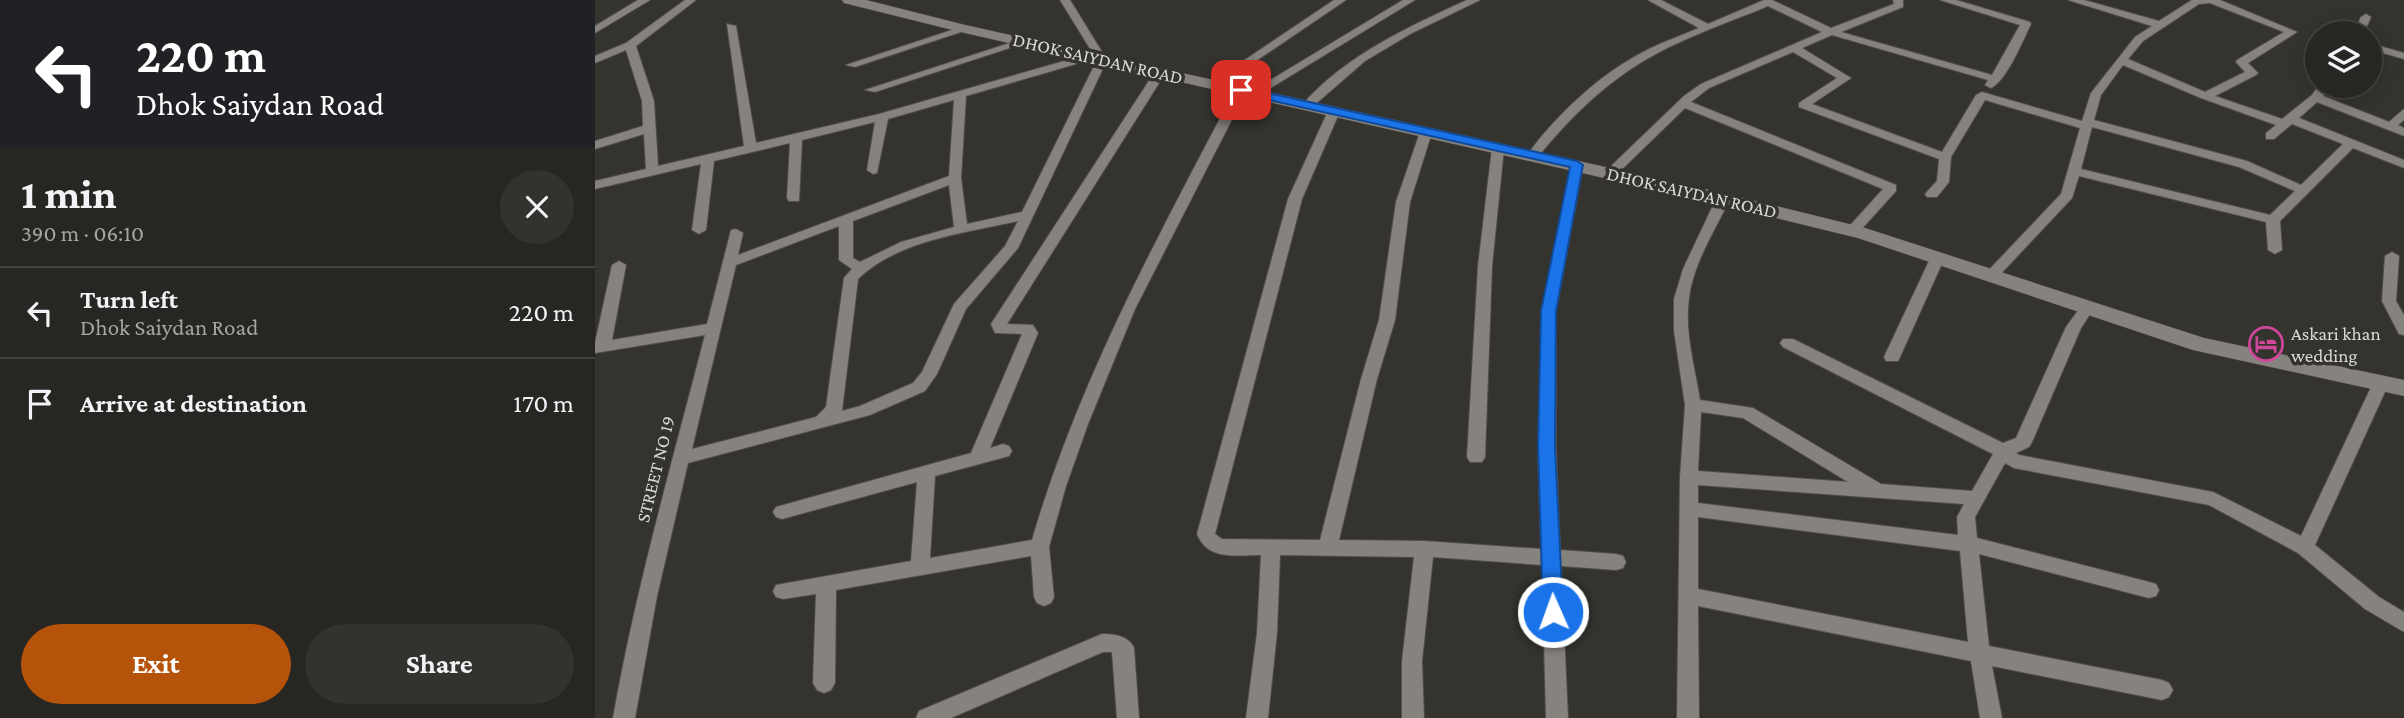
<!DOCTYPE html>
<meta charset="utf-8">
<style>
:root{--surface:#282622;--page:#34322f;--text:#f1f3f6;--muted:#a5a5a5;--line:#444340;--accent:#b45309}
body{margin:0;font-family:"Crimson Pro",serif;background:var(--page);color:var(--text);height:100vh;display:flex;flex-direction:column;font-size:26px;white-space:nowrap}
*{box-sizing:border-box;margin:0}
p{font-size:23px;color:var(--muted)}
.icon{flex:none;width:38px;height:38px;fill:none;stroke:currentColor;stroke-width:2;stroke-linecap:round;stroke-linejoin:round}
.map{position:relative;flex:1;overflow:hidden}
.panel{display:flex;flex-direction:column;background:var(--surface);width:595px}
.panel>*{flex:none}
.hud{background:#202124;color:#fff;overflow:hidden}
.buttons{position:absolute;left:1710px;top:21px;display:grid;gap:14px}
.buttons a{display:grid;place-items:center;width:77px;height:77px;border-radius:50%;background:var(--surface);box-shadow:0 4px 18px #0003,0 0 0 2px var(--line);font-size:35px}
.pin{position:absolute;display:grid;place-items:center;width:60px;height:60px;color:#fff;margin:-30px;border-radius:14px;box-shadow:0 4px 10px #0006}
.me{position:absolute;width:77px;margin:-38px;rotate:358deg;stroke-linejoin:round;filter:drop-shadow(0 0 5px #0008)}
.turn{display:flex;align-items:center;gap:24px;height:147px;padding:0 21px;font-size:32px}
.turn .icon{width:91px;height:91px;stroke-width:2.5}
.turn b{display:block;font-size:49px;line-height:60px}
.round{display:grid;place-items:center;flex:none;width:74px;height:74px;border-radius:37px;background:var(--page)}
.summary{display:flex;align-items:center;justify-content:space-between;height:119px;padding:0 21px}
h1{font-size:42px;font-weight:700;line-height:52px}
.primary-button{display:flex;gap:14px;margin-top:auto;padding:14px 21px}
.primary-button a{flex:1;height:80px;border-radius:42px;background:var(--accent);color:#fff;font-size:28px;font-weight:700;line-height:80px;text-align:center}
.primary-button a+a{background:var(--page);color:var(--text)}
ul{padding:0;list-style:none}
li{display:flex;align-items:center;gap:21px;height:91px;padding:0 21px;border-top:2px solid var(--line)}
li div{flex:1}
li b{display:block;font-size:26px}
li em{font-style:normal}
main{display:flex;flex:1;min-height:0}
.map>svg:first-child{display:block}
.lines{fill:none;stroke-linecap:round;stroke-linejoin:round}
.minor-casing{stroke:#514f4c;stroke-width:2}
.secondary-casing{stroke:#514f4c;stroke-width:1}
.minor{fill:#86837e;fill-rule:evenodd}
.secondary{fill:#86837e;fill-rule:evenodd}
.route{fill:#1a73e8;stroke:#114b97;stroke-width:2}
.labels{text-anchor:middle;stroke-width:7;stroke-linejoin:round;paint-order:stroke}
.street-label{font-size:19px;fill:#dad9d6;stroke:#35332e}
.poi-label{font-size:19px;fill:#dad9d6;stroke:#35332e;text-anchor:start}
</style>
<main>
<section class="panel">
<div class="hud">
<div class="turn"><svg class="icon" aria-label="left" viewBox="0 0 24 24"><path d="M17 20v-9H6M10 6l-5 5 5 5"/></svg><div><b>220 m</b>Dhok Saiydan Road</div></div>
</div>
<div class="summary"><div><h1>1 min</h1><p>390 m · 06:10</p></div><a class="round"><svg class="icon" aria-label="close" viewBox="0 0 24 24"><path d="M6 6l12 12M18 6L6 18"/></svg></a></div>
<ul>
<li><svg class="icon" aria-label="left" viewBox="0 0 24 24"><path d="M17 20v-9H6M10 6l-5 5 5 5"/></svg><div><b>Turn left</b><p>Dhok Saiydan Road</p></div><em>220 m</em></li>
<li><svg class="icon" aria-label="arrive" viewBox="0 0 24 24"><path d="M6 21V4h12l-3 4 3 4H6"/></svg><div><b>Arrive at destination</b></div><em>170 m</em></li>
</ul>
<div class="primary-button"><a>Exit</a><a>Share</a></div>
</section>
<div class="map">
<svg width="1809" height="718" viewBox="0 0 1809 718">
<rect width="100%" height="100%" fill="#35332e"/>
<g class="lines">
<g class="minor-casing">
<path id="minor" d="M43,0H55L0,33V26Z
M90,0H101L41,46L59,101L63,166L149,146L132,24L141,26L161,143L284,114L490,55H498V59L371,96L366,178L372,224L427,212L502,60L465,0H475L512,60L423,248L371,309L342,374L330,391L275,415L93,463L62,596L40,718H18C41,588 77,463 110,335L0,353V343L17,265L24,261L31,265L17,340L112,324L136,230L141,229L148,233L143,255L354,176L359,100L293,119L282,173L278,174L272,170L280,122L207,140L204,201H194L192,198L195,143L119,161L111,230L104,234L97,230L106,164L0,189V181L51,169L49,134L0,149V141L48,126L47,101L31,50L0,63V56L31,43ZM354,185L359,227L306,242L265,262L258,258V221ZM423,221L410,246L359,304L327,372L318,383L265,406L247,411L263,279C303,240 370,233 423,221ZM244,226V260L257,269L249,278L231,407L221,417L97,449L141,265Z
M739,0H751L624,86L614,84Z
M808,0H820L664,95L654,93Z
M872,0H885L817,33L770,61L717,107L713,108L707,105C751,55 813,27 872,0Z
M1053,0H1066L1113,24L1169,0H1177L1236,28L1299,4L1298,0H1308V7L1246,32L1397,75L1425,25L1345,0H1361L1435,22L1436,24C1427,42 1412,80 1396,88L1390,85L1393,80L1237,35L1207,48L1256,78L1217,104L1347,152L1381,95L1387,92L1487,121L1496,93L1540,37L1557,26L1473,0H1489L1564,21L1597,0H1625L1702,32L1653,63L1663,73L1661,75L1620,96L1687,119L1717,95L1723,86H1735L1728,96L1794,122L1809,109V120L1803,125L1809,128V136L1722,102L1704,118L1809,160V168L1758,148L1685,221L1687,250L1680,254L1673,250L1671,222L1484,176L1477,198L1400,280L1395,282L1388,277L1390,274L1466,194L1485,128L1390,100L1356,157L1354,182L1342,197H1332L1330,194L1342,181L1344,159L1204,107V103L1242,78L1198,52L1114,88L1096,102L1301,185V191L1262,234H1252L1250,231L1288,189L1090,108L1020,176H1012V170L1089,96L1106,84L1227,32L1173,6C1135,22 1095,35 1059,55C1013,80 975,117 942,158H934L932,155C963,113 1007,72 1054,49C1070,41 1088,35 1104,28ZM1615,3L1689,32L1642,60L1641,62L1650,72L1610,92L1533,59L1548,41L1604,4ZM1528,65L1606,98L1681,125L1671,133V139H1679L1697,124L1748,144L1706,185L1652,161L1499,120L1506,95ZM1497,127L1644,167L1700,191L1675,215L1486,169Z
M1771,14L1776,17L1769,33H1759L1766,17Z
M366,27L375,29L260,67L251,65Z
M424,40L433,42L280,92L270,90Z
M1774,43L1809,53V59L1774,49Z
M561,70L571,72L412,324L438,325L443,333L395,448L408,444L414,446L417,451L414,456L340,476L335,558L437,540C484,379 563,237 640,90L650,88L652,90L540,309L493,424L471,486L454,547L459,597L456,603L449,606L442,603L439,597L436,556L241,590L240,683L236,690L229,693L222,690L218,683L221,594L188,599L181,597L178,591L181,585L316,561L322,482L187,519L181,517L178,512L181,507L376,453L427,334L400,333L396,324Z
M739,107L745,111L707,199L620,534L627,539L725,540L766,379L784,320L801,202L825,132L831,128L837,132L815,202L800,320L782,379L744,540L829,541L946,549L943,447L947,311L976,165L978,162H986L988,165L961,311V447L965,550L1021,554L1028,556L1031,562L1028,568L1021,570L966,566L973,718H951L947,565L838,557L827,661L829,718H807V661L819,557L685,555L682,633L673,718H651L662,633L666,555C641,555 613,561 602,534L693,199L733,111Z
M903,144L909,148L897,266L890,457L887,462H875L872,457L883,266L897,148Z
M1128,195L1135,199C1120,230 1098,264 1094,298C1089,331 1100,368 1105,400L1158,408L1286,484L1377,491L1398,454L1188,347L1185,343L1188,339H1198L1408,443L1421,438L1471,327L1487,305H1497L1499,308L1486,328L1437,442L1434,447L1421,453L1424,455L1618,492L1706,536L1778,383L1786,377L1792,379L1794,383L1720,545L1784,597L1809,612V632L1770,609L1703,553L1614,505L1419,468L1410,463L1380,517L1382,538L1554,582L1561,584L1564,590L1561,596L1554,598L1384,554L1394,646L1567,680L1574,683L1578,690L1574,697L1567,700L1397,666L1407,718H1385L1376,661L1103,606L1104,718H1082L1085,477L1090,405L1079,331V299L1088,269L1121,199ZM1106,412L1148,418L1253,482L1103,471ZM1103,485L1369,504L1362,517L1363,535L1103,503ZM1103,517L1365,551L1373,642L1103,589Z
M1797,252L1804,256L1801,301L1809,315V335L1804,334L1787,301L1790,256Z
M1342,255L1349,259L1305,357L1303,361H1291L1289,357L1335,259Z
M507,634C520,634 534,636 539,648L544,718H522L517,652H508L356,718H321L324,711Z"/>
</g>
<g class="secondary-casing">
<path id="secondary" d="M247,0H271L370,25L1128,193L1270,228L1609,338L1809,380V396L1598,350L1263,238L1128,205L370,33L249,3Z"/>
</g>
<use href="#minor" class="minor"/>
<use href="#secondary" class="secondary"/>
</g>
<path class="route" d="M646,87L982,161L988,165L961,311L960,447L968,612L965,618L958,621L951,618L948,612L943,447L946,311L975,167L642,93V88Z"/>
<defs>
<g id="hotel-ring" transform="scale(1.75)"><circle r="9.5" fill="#35332e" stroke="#d1479c" stroke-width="1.5"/><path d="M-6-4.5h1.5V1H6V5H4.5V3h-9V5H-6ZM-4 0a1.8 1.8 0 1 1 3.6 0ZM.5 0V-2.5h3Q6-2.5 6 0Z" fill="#d1479c"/></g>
</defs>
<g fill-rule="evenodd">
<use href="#hotel-ring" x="1671" y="344"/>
</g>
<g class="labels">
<g class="street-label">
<text transform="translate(503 58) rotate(13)" y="7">DHOK SAIYDAN ROAD</text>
<text transform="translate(1097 192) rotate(13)" y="7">DHOK SAIYDAN ROAD</text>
<text transform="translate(60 469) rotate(-76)" y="7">STREET NO 19</text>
</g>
<g class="poi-label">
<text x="1696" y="340">Askari khan<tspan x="1696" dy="22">wedding</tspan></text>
</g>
</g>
</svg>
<div class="buttons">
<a><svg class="icon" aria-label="layers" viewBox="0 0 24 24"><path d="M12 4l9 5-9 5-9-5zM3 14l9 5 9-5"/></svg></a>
</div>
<div class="pin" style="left:646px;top:90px;background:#d93025"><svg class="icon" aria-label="arrive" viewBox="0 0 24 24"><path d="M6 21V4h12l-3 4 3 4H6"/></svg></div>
<svg class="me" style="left:958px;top:612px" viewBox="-20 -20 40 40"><circle r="17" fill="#1a73e8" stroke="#fff" stroke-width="3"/><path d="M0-11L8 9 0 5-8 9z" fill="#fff"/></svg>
</div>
</main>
